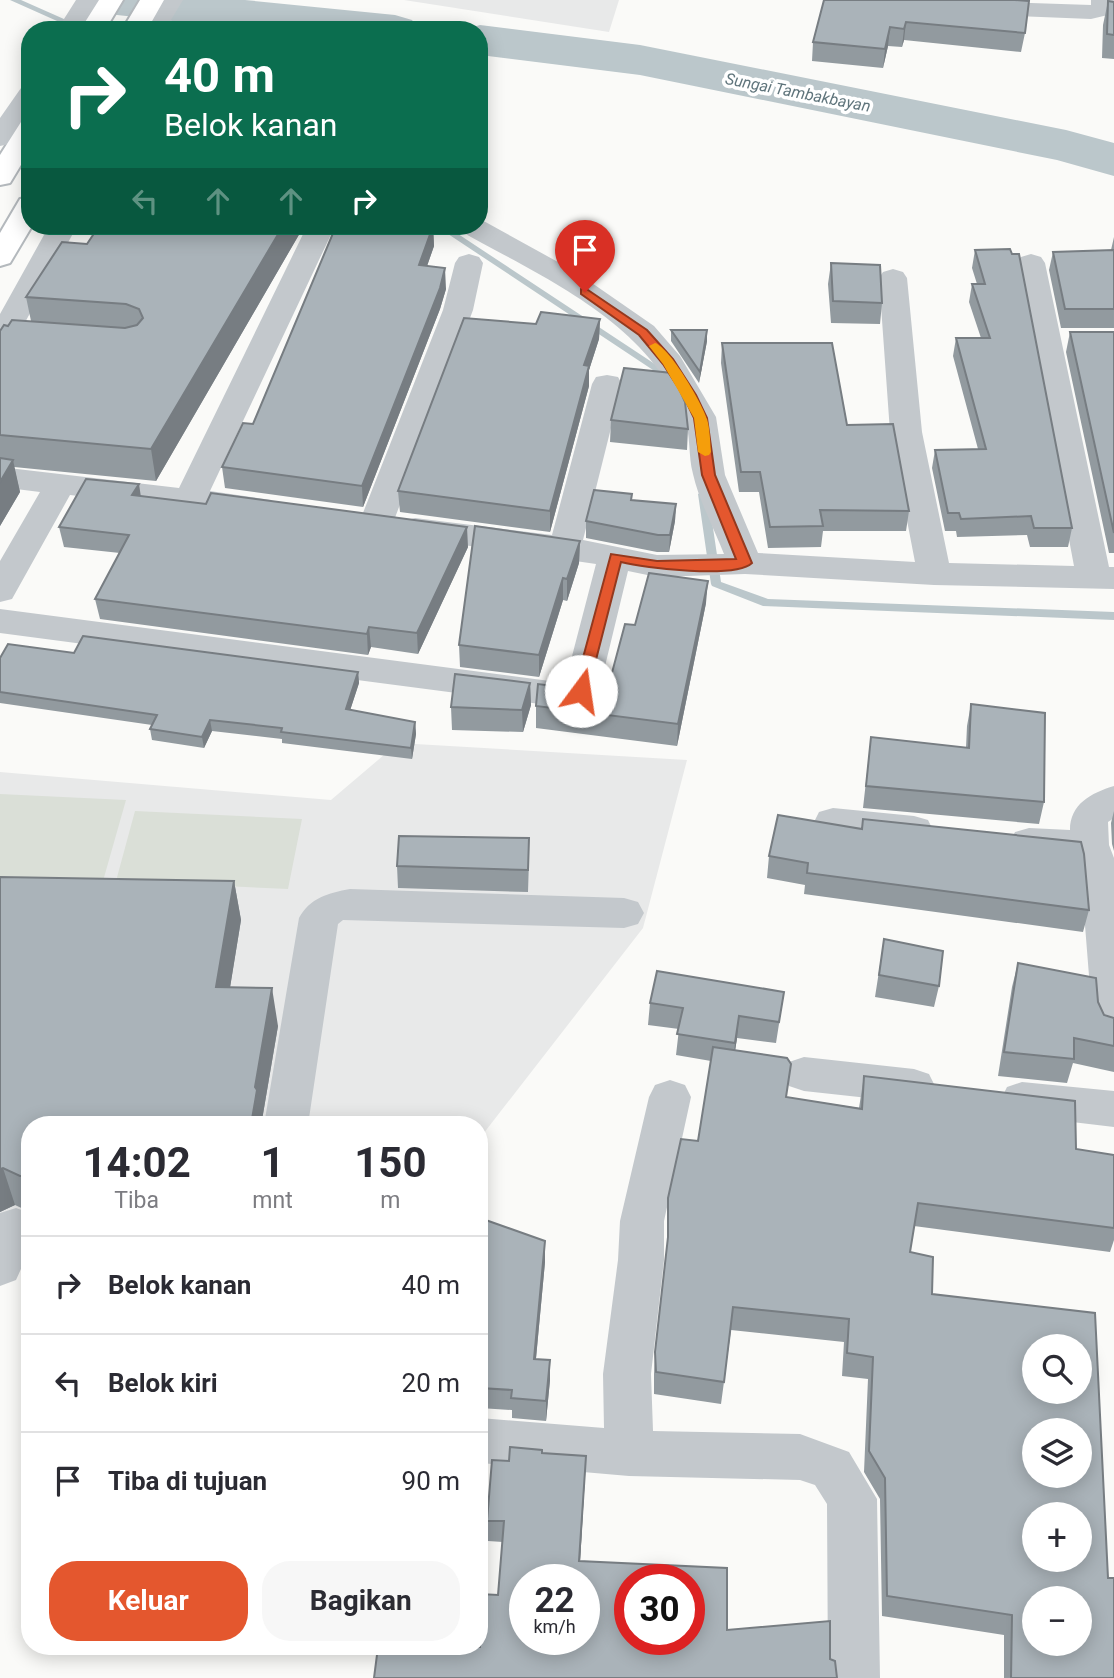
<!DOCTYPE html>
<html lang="id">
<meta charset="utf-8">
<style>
:root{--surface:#fff;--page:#f7f7f7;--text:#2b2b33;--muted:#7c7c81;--line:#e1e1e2;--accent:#e4572e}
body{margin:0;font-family:Roboto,sans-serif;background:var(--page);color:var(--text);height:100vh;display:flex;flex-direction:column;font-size:26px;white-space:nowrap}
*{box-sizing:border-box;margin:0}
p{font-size:23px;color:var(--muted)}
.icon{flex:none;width:38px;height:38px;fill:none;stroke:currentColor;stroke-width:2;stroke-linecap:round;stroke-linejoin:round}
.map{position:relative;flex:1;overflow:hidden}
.details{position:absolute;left:21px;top:1116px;width:467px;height:539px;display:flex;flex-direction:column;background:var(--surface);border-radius:28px;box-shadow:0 4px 18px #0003}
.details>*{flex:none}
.banner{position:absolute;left:21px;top:21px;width:467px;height:214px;border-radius:28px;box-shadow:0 4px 18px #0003;background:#0b6e4f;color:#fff;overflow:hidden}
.fabs{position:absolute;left:1022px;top:1334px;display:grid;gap:14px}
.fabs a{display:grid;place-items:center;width:70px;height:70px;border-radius:50%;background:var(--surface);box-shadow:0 4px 18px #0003;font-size:35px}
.speed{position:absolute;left:509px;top:1564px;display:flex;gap:14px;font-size:35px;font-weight:700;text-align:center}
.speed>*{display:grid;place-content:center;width:91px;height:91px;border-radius:50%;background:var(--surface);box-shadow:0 4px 18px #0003;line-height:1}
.speed small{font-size:18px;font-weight:400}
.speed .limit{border:10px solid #d22;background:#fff;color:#111}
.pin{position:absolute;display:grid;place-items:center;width:60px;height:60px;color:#fff;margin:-72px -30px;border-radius:50% 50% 50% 0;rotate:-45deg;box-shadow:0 0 7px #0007}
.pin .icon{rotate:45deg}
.me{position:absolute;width:77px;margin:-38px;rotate:14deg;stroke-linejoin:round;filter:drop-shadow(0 0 5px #0008)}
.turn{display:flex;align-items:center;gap:24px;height:147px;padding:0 28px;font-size:32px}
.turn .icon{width:91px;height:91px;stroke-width:2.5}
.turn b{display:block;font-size:49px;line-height:60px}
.lanes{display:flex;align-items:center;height:66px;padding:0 28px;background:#0003;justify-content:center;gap:35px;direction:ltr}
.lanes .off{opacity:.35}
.eta{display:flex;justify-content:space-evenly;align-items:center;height:119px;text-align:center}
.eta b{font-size:42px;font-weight:700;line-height:49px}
.button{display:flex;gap:14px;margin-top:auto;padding:14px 28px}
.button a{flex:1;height:80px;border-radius:28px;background:var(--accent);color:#fff;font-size:28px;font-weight:700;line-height:80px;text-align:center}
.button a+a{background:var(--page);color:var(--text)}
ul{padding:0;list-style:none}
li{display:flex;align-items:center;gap:21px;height:98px;padding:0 28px;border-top:2px solid var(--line)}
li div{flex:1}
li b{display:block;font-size:26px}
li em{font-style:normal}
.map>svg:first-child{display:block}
.built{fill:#e8e9e9}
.green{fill:#dadfd7}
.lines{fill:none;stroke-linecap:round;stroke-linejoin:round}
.stream{fill:#bbc7cb;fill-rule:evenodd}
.river{fill:#bbc7cb;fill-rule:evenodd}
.highway-casing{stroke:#b4b9bd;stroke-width:4}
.minor{fill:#c3c8cc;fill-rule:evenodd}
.highway{fill:#fff;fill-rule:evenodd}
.wall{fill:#929a9f}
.shaded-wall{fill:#777d82}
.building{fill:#aab3b9;stroke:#777d82;stroke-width:2;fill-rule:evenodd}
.route{fill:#e4572e;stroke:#94391e;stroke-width:2}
.slow{fill:#f59e0b}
.labels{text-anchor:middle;stroke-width:7;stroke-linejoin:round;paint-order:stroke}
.far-water-label{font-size:16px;font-style:italic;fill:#60757c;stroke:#fff}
</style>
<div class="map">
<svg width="1114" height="1678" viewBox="0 0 1114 1678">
<rect width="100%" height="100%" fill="#fafaf8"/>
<path class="built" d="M404,0H619L609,32Z
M398,743L687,760L643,928L480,1138V1125H30V1269L0,1268V772L331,800Z"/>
<path class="green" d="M0,794L126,800L103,881L0,876Z
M135,811L302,819L288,889L116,881Z"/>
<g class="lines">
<path class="stream" d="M10,0H21L82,27L75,29Z
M436,226H446L673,376L671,378H665Z
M703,491L708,494L721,582L768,599L1114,612V620L763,606L712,586L711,584L698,494Z"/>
<path class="river" d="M84,0H245L395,15L412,20L419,30H255L108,14L91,10Z
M480,25L640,45L1066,130L1114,143V176L1057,160L640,75L480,55V30H463Z"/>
<g class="highway-casing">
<path id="highway" d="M99,0H123L105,30H80Z
M140,0H164L147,30H122Z
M30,120V150L10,183L0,185V155L21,122Z
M30,197V226H32L10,263L0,266V233L20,199Z"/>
</g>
<path class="minor" d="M76,0H100L82,30H57Z
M159,0H183L165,30H140Z
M946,0L1091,5V0H1114L1112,14L1091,19L966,14L951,10Z
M30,85V113L9,144L0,146V118L21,88Z
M480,219L576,272L654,326L680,356L716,417L725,475L758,553L915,562L890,432L879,278L883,272L893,269L903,272L907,278L922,432L949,563L1074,566L1017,263L1021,257L1031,254L1041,257L1045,263L1109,567H1114V589L934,585L745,574L657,577L628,571L599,691L594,700L570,708L0,633V609L565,683L596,564L415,538L403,535L398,528L403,521L415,518L552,535L592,384L596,377L607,375L618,377L622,384L583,540L657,555L724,554C714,528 699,501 693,474C688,456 691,434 684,416C648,322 544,278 462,232L458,226H480Z
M49,226H77L15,341L11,347L0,350V314Z
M307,226H335L210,491L271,500L275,507L271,514L259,517L70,495L12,599L0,602V561L40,492L0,487V467L179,488Z
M469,254L479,257L483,263L473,310L393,523L388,530L376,533L364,530L359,523L443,310L455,263L459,257Z
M1114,786V818L1108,822L1109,845L1114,858V1042L1099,1038L1093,1026L1081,875L1076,858L1029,856L1015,852L1010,842L1015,832L1029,828L1070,830C1070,804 1091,793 1114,786Z
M833,808L914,816L928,820L933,830L928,840C901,848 846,840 819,832L814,822L819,812Z
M350,889L624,898L638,902L644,913L638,924L624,928L343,920L338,924L308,1125H264L299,918C310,898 328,893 350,889Z
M804,1057L914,1069L929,1074L935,1086L929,1098L914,1103L804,1091L789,1086L783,1074L789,1062Z
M670,1080L685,1085L691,1097L664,1221V1260L651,1374L653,1431L800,1434L849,1452L877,1499L880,1678H828L827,1504L815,1485L800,1480L629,1476L480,1463V1418L604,1428L603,1374L618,1260L620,1221L649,1097L655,1085Z
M1022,1082L1114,1091V1127L1022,1116L1007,1111L1001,1099L1007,1087Z
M16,1208L30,1213V1249L16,1280L0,1286V1213Z"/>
<use href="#highway" class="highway"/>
</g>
<path class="wall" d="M824,0L1025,33L1021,52L904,40L902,47L888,46L883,68L812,61L813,42Z
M1108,1L1114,2V59L1102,58L1103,25Z
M304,226L156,481L14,467L20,492L0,526V331L8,326L31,321L26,297L87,244Z
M433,226L434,246L427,266L446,289L440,309L363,507L225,488L222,467L253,424Z
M1114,237V328H1061L1049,270L1053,252L1111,250Z
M975,250L1072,528L1068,547H1030L1027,535L957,537L956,531H945L932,468L935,450L978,449L953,356L956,338H981L969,302L972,284H977L972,268Z
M831,263L882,303L880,324L831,323L828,284Z
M600,319L599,339L589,370V386L550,532L400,512L398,491L536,324Z
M671,330L707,341L699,383L671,341Z
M1070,332H1114V553H1109L1066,352Z
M722,343L847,425L909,511L906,531H823L821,547L768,548L759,492H739L721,363Z
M611,420L688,429L687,450L610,442Z
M141,496L468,547L418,654L371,647L368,655L100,619L95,599L120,553L64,547L59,527Z
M632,500L676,504L675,521L669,552H657L586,538V521Z
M580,541L579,563L567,601L563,600L539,677L460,667L459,645Z
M706,603L677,746L536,728V706L570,688L609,684L635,625Z
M74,653L358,672L359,683L350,710L415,722L416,734L412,759L282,743V739L212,731L204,748L152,740L150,729L152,725L0,703V658Z
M530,683L531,705L523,732L452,730L451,707Z
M971,704L1044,802L1039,824L863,808L871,737L966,748L967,726Z
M1114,811V851L1112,844L1111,823Z
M769,856L1089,910L1083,932L804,894L805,885L767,878Z
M529,860L528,892L398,888L397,866Z
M0,877L234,881L241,920L230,987L278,1026L262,1120L30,1125V1212L15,1205L0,1212Z
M884,939L939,986L934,1007L875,997Z
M1018,963L1098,1002L1104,1015L1114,1018V1072L1073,1063L1067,1083L998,1076L1012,987Z
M784,992L776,1043L737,1038L735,1051L786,1097L859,1108L864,1076L1076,1149L1114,1228V1240L1110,1252L914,1226L910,1252L932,1294L1108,1578L1114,1678H1004V1635L882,1616L880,1499L864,1472L868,1379L842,1376L844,1342L731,1330L721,1404L654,1394V1374L655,1352L667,1251V1221L668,1198L698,1141L711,1061L676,1055L679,1029L648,1025L650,1003Z
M480,1218L545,1262L536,1359L550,1360V1380L546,1421L512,1418V1410L480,1408Z
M542,1453L586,1456L580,1561L727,1630L830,1659L498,1595L503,1542L488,1541L487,1521L509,1461Z"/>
<path class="shaded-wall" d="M906,22L904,40L902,47L904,29Z
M890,27L888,46L883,68L885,49Z
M283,226H304L156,481L151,449Z
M433,226L434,246L420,286L419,265Z
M445,268L446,289L440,309L363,507L362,486Z
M600,319L599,339L589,370V386L550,532V511L584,365Z
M707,330V341L699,383L700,372Z
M13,460L20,492L0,526V482Z
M139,484L142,504L132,495Z
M676,504L675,521L669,552L670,535Z
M467,527L468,547L418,654L417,633Z
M580,541L579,563L567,601V579Z
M563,578V600L539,677V655Z
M708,581L706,603L677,746L678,724Z
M369,627L371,647L368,655L367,634Z
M358,672L359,683L347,720L346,709Z
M530,683L531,705L523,732L522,710Z
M210,720L212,731L204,748L202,737Z
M415,722L416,734L412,759L411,748Z
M234,881L241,920L224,1025L216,987Z
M272,988L278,1026L262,1120L263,1125H251L255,1087Z
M739,1016L737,1038L733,1065L735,1043Z
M3,1168L15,1205L0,1212V1169Z
M545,1241V1262L534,1379V1359Z
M550,1360V1380L546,1421V1401Z
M586,1456L585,1477L579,1580V1561Z"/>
<path class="building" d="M824,0H1015L1029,1L1025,33L906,22L904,29L890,27L885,49L813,42Z
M1108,1L1114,2V35L1107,34Z
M99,226H283L151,449L0,435V331L4,325L8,326L12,320L125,328L137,325L143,318L139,309L126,304L26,297L62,242L87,244Z
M336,226H433L419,265L445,268L440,288L362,486L222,467L243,423L253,424Z
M1010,249L1012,254H1019L1072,528H1034L1031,516L961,519L959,513H948L935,450L986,449L956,338H990L972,284H985L975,250Z
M1114,250V309H1065L1053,252Z
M831,263L880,265L882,303L833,301Z
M541,312L600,319L584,365L589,366L550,511L398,491L464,318L536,324Z
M671,330H707L700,372Z
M1070,332H1114V533Z
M722,343H832L847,425L893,424L909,511L820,510L823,526L770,527L760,472H741Z
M624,368L672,373L685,402L688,429L611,420Z
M0,458L13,460L0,482Z
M86,479L139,484L132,495L206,504L211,493L467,527L417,633L369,627L367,634L95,599L129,535L59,527Z
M594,490L632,494L631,500L676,504L670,535H658L586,521Z
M475,526L580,541L567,579L563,578L539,655L459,645Z
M649,573L708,581L678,724L536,706L538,684L570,688L587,683L609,684L625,624L635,625Z
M83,636L358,672L346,709L415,722L411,748L281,732L282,728L210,720L202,737L150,729L157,715L0,692V658L8,644L74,653Z
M455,674L530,683L522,710L451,707Z
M971,704L1045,713L1044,802L866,786L871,737L969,748Z
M778,815L862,829L863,819L1081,842L1084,854L1089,910L807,873L808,863L769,856Z
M399,836L529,838L528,870L397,866Z
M0,877L234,881L216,987L272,988L255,1087L257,1090L251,1125H30V1176H20L3,1168L0,1169Z
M884,939L943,951L939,986L879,975Z
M1018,963L1096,978L1098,1002L1104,1015L1114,1018V1046L1074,1038V1059L1004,1052Z
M657,971L784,992L779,1022L739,1016L735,1043L677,1034L683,1008L650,1003Z
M713,1047L787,1058L791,1064L786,1097L862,1109L864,1076L1075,1101L1076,1149L1114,1155V1228L918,1203L910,1252L933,1257L932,1294L1095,1313L1108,1578H1114V1678H1011L1012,1615L887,1596L885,1478L869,1451L873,1357L847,1353L849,1319L733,1307L724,1382L656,1372L655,1352L668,1237V1198L681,1139L698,1141ZM1034,1346H1080V1391H1034ZM1034,1430H1080V1475H1034ZM1034,1514H1080V1559H1034ZM1034,1598H1080V1643H1034Z
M480,1218L545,1241L534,1359L550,1360L546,1401L511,1398L512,1390L480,1388Z
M510,1447L542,1450V1453L586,1456L579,1561L727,1568V1630L830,1621V1659L835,1661L837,1678H374L378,1647H480V1594L498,1595L504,1521H487L492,1460L509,1461ZM525,1580H584V1640H525ZM630,1580H690V1640H630Z"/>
<path class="route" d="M585,288L647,330L673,359L696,395L707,418L715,475L752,563C735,579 645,568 621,562L588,691L581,696L574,691L611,554L657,561L736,559L702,475L694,418L683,395L663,364L639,335L581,294V289Z"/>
<path class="slow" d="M655,343C670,348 702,403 707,419C710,429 710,441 711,452L709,455L705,456L698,452L694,418L663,364L649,346Z"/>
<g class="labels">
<g class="far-water-label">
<text transform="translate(798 92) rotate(11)" y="6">Sungai Tambakbayan</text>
</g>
</g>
</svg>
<div class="fabs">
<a><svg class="icon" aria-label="search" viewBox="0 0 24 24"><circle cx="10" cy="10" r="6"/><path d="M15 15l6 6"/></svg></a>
<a><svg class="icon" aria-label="layers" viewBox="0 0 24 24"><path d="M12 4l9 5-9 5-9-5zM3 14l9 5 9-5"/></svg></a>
<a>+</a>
<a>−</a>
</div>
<div class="speed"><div>22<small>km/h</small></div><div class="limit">30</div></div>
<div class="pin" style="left:585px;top:292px;background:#d93025"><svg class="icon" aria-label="arrive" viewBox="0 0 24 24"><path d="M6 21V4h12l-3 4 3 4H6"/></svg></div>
<svg class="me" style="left:581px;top:691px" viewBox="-20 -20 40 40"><circle r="19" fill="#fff"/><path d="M0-13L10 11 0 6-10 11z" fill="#e4572e"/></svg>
<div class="banner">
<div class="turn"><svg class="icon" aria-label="right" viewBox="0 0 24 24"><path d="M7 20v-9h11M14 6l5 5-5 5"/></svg><div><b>40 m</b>Belok kanan</div></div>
<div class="lanes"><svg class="icon off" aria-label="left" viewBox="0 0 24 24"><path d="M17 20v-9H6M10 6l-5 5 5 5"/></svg><svg class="icon off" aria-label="ahead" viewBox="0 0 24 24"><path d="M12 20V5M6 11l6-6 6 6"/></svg><svg class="icon off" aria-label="ahead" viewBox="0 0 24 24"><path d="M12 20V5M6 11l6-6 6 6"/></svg><svg class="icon" aria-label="right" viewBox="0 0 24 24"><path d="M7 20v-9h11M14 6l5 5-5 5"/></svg></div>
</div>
<section class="details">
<div class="eta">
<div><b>14:02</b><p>Tiba</p></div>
<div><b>1</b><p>mnt</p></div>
<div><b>150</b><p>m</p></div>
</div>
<ul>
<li><svg class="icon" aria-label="right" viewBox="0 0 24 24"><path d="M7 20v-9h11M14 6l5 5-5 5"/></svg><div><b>Belok kanan</b></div><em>40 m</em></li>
<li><svg class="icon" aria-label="left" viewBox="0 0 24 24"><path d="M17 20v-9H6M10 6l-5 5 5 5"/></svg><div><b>Belok kiri</b></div><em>20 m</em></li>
<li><svg class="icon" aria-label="arrive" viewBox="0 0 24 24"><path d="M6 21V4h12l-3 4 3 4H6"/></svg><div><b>Tiba di tujuan</b></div><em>90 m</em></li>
</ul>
<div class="button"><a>Keluar</a><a>Bagikan</a></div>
</section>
</div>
